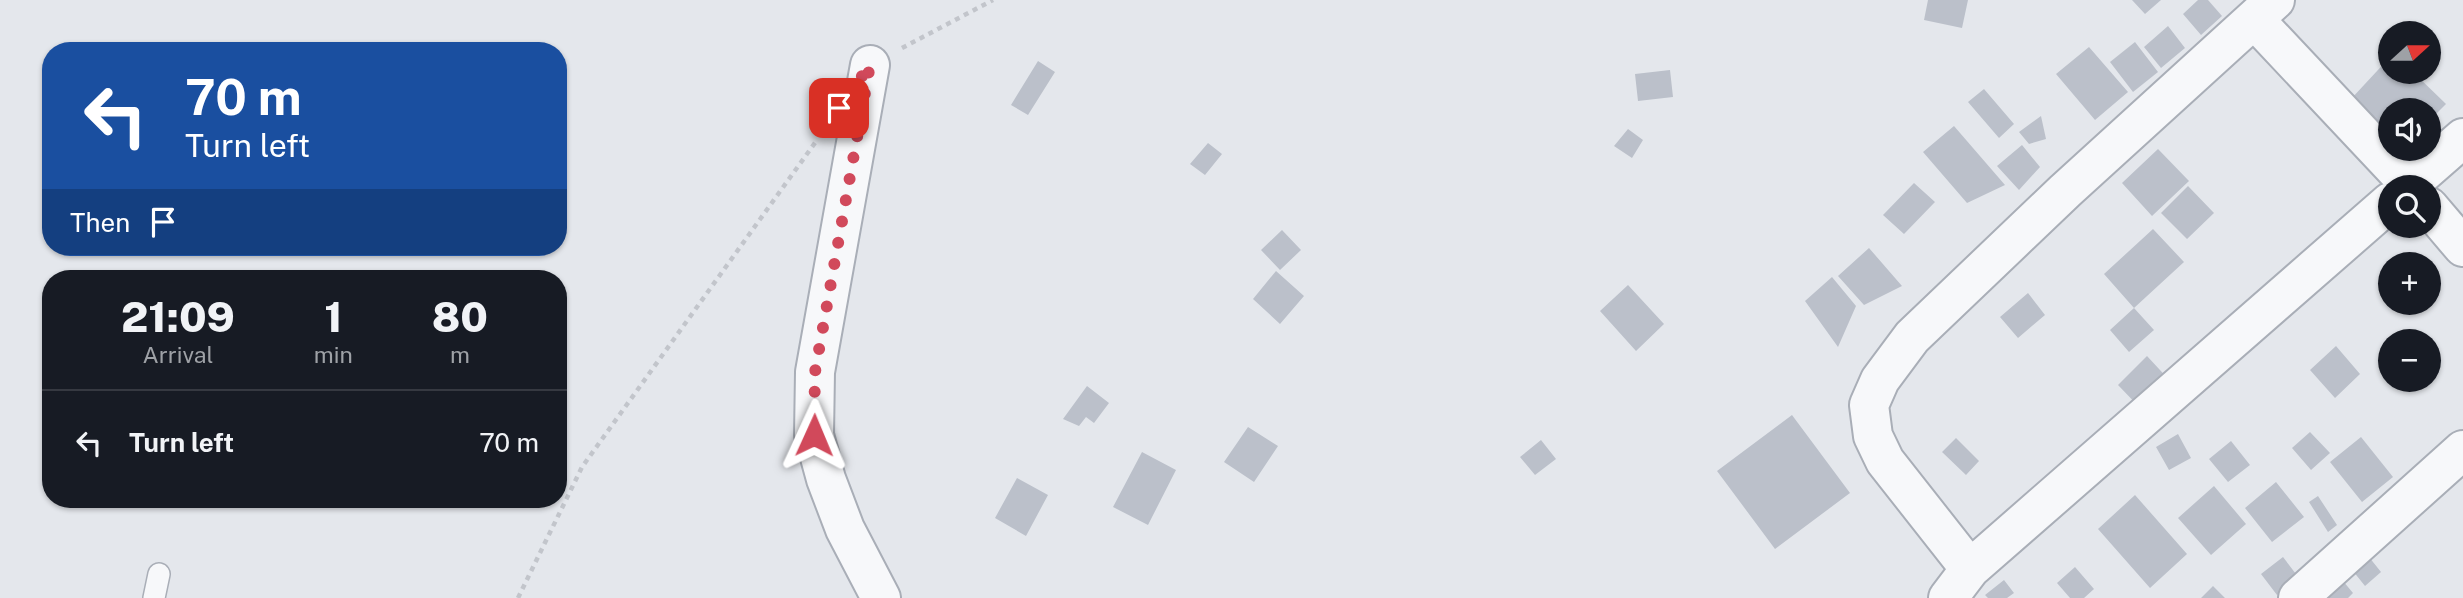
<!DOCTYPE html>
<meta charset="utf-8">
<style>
:root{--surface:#171b24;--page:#242831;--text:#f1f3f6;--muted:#9ea1a6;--line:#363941}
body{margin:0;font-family:"Public Sans",sans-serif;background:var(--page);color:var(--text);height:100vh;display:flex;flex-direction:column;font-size:26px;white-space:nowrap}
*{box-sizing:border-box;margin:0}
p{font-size:23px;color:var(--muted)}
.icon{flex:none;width:38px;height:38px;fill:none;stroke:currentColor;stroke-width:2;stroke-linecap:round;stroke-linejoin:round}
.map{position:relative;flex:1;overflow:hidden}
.drawer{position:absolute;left:42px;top:270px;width:525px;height:238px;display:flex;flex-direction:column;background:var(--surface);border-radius:28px;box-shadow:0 2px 5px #0004}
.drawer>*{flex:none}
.guide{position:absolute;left:42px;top:42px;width:525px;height:214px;border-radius:28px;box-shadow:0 2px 5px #0004;background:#1a4fa0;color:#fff;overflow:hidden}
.needle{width:46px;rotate:69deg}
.fabs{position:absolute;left:2378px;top:21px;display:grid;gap:14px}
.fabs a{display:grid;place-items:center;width:63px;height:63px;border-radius:50%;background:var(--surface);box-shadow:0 2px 5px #0004;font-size:35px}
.pin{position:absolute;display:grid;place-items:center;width:60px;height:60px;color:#fff;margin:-30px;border-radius:14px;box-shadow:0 4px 10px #0006}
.me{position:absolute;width:77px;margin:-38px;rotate:1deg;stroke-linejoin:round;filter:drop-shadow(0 0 5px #0008)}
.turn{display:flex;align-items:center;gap:24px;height:147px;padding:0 28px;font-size:32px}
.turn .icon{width:91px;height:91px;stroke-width:2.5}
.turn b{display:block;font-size:49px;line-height:60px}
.then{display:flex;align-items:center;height:66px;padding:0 28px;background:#0003;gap:14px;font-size:26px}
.eta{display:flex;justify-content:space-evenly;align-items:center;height:119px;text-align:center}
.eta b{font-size:42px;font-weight:800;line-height:49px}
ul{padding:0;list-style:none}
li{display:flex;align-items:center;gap:21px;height:105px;padding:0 28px;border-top:2px solid var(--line)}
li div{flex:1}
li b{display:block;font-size:26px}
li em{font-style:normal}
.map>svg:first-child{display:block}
.building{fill:#bbc0ca}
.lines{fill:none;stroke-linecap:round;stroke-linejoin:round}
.service-casing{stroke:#a9aeb7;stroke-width:24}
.minor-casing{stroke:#a9aeb7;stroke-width:42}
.path{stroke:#c2c5cb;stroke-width:4.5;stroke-dasharray:5 5;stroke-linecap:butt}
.service{stroke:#f7f8fa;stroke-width:21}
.minor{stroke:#f7f8fa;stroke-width:38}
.route{stroke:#d1495b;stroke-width:12;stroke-dasharray:0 21.6}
</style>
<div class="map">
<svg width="2463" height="598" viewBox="0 0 2463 598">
<rect width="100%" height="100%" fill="#e4e7ec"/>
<path class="building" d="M1928,0H1968L1962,28L1924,20Z
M2132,0H2161L2145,14Z
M2198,0H2208L2222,16L2201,35L2183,14Z
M2168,26L2185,48L2161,68L2144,47Z
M2135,42L2158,72L2133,92L2110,62Z
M2089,47L2128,92L2095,120L2056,74Z
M2390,57V72H2413L2446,104L2429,121V110H2390V138L2351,99Z
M1038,61L1055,72L1028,115L1011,105Z
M1670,70L1673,97L1638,101L1635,74Z
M1984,89L2014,124L1999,138L1968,102Z
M2041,116L2046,139L2029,144L2019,132Z
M1954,126L2005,185L1967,203L1923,152Z
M1628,129L1643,140L1632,158L1614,146Z
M1208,143L1222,154L1205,175L1190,164Z
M2022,145L2040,167L2019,190L1997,166Z
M2158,149L2189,181L2152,216L2122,183Z
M1914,183L1935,202L1904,234L1883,215Z
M2188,186L2214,213L2187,239L2161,213Z
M2153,229L2184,262L2134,308L2104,274Z
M1282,230L1301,250L1280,270L1261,250Z
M1869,248L1902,286L1864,305L1838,276Z
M1276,271L1304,296L1280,324L1253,299Z
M1832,277L1856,306L1838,347L1805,301Z
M1628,285L1664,324L1636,351L1600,311Z
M2028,293L2045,315L2018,338L2000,317Z
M2134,308L2154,330L2129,352L2110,330Z
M2336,346L2360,374L2335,398L2310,370Z
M2147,356L2172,383L2143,411L2118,385Z
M1087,386L1109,403L1094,423L1086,417L1079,426L1063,419Z
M1792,415L1850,493L1775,549L1717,471Z
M1248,427L1278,446L1254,482L1224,462Z
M2310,432L2330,453L2311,470L2292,448Z
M2178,434L2191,458L2169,470L2156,447Z
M2361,437L2393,477L2362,502L2330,462Z
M1956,438L1979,461L1966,475L1942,452Z
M1541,440L1556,459L1535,475L1520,457Z
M2231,441L2250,465L2228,482L2209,459Z
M1142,452L1176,470L1148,525L1113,507Z
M1017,478L1048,495L1026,536L995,518Z
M2276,482L2304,517L2272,542L2245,508Z
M2214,486L2246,524L2211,555L2178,518Z
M2135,495L2187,554L2150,588L2098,529Z
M2318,496L2337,525L2328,532L2309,502Z
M2283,557L2299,578L2277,595L2261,574Z
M2369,557L2381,572L2365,586L2353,571Z
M2075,567L2094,589L2084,598H2070L2057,583Z
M2004,580L2014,593L2007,598H1988L1985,595Z
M2343,581L2353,593L2348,598H2323Z
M2213,586L2225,598H2201Z"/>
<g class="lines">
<g class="service-casing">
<path id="service" d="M154,598L159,574"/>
</g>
<g class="minor-casing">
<path id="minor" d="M2275,0L2254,19L2412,187
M870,65L815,372L814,435L826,479L845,529L881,598
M2407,187L2463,138
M2429,207L2463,247
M1970,569L1885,461L1873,436L1869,405L1880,380L1912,337L2065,191L2254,19
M1948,598L1970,569L2390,202
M2298,598L2463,450"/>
</g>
<path class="path" d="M902,48L993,0
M518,598L582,467L817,140"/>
<use href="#service" class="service"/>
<use href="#minor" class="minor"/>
</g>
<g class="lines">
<path class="route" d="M814,435L815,372L870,65L839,108"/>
</g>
</svg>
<div class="fabs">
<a><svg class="needle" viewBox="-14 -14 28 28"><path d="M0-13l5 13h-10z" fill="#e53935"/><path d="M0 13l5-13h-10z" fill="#9ea1a6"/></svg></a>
<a><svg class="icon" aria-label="sound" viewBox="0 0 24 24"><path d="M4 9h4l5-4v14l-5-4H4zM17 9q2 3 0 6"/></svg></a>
<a><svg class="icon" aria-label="search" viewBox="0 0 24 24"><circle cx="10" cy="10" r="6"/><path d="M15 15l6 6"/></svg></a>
<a>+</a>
<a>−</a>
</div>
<div class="pin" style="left:839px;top:108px;background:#d93025"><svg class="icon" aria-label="arrive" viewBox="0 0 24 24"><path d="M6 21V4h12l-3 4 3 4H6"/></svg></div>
<svg class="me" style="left:814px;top:435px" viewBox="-20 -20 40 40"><path d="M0-17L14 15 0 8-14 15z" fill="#d1495b" stroke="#fff" stroke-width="4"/></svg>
<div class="guide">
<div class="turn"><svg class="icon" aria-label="left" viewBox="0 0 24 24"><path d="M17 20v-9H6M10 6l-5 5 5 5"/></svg><div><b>70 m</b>Turn left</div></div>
<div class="then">Then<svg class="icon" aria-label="arrive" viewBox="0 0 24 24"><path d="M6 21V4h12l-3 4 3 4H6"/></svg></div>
</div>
<section class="drawer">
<div class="eta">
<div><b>21:09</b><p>Arrival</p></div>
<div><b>1</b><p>min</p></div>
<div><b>80</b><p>m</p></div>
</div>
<ul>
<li><svg class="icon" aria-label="left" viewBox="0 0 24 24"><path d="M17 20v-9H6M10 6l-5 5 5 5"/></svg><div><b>Turn left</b></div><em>70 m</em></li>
</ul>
</section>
</div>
